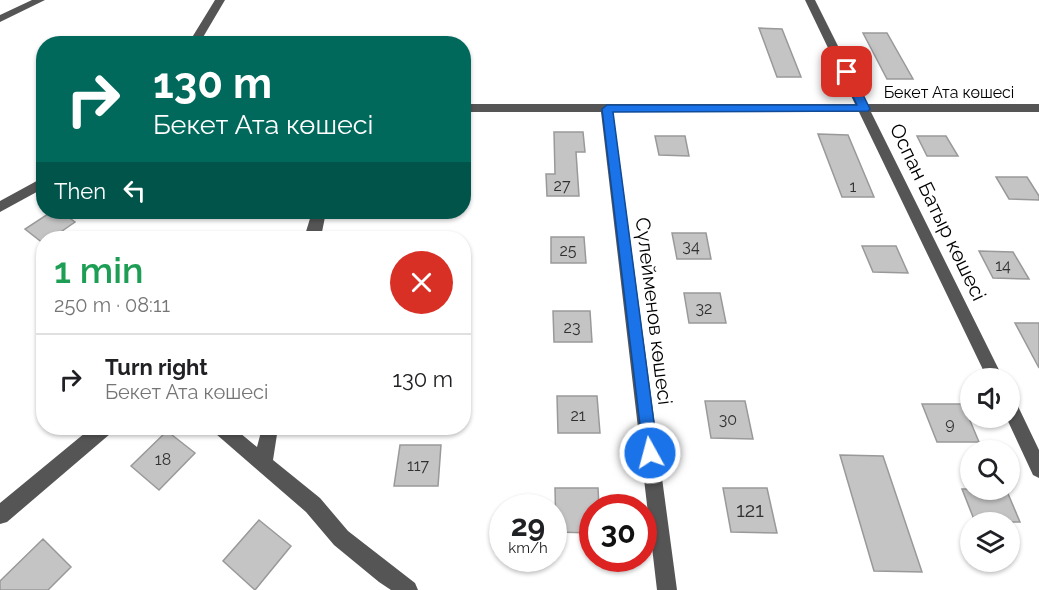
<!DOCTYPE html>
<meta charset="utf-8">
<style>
:root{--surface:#fff;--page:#f2f2f2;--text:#202124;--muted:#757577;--line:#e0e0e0}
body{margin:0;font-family:Raleway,sans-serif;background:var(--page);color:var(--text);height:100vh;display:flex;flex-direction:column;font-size:22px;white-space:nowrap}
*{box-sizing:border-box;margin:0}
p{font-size:20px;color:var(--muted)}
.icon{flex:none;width:33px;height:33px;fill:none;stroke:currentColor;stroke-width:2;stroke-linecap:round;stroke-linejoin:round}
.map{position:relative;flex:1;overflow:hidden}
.side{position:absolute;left:36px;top:231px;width:435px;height:204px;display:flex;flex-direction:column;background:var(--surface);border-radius:24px;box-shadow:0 2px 4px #0004}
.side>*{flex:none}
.guide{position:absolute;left:36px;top:36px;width:435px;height:183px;border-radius:24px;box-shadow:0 2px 4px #0004;background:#00695c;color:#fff;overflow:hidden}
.buttons{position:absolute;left:960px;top:368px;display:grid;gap:12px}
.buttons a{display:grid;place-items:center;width:60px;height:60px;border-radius:50%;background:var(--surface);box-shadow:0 2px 4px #0004;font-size:30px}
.speed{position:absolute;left:489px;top:494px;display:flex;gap:12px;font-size:30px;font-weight:700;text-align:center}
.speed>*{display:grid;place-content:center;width:78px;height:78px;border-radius:50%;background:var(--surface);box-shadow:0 2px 4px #0004;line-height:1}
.speed small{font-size:15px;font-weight:400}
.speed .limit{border:9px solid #d22;background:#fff;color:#111}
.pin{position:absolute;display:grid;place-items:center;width:51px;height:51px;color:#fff;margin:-26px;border-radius:12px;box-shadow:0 3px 9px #0006}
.me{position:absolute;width:66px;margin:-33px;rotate:353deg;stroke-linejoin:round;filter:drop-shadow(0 0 4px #0008)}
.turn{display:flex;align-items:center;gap:21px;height:126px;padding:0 18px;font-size:27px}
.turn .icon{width:78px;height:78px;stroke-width:2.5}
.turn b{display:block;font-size:42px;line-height:51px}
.then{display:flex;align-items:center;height:57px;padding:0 18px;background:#0003;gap:12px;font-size:22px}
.round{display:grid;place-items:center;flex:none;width:63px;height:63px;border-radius:32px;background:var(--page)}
.head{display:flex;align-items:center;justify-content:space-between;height:102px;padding:0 18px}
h1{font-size:36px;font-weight:600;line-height:45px;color:#1e9e55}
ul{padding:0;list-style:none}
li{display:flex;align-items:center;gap:18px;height:90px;padding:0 18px;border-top:2px solid var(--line)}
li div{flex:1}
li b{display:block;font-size:22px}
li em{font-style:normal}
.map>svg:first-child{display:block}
.building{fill:#c4c4c4;stroke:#999;stroke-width:1.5}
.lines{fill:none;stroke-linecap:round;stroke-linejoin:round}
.minor{fill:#555;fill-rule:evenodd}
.route{fill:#1a73e8;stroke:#114b97;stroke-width:1.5}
.labels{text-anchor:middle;stroke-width:4.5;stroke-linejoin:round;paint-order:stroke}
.far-street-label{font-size:16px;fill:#000;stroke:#fff}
.number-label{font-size:16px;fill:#313131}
.street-label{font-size:20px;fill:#000;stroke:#fff}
.near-number-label{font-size:20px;fill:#313131}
</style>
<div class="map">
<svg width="1039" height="590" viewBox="0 0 1039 590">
<rect width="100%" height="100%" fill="#fff"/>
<path class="building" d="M759,28L782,29L801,77H777Z
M863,33H887L913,79H887Z
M554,132H583L585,152H576L579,196H547L546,174H555Z
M818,134L848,135L874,197H842Z
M655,136H685L689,156L659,155Z
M917,136H946L958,156H927Z
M996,177H1027L1039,196V200L1009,199Z
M51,212H61L75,222L52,238H44V244L25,229Z
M672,233H706L711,259H677Z
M551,237H584L586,263H551Z
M862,246H896L908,273L873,272Z
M979,251L1013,252L1029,279L993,278Z
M684,293H720L726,323H689Z
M553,311H590L592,342H554Z
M1015,323H1039V368Z
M557,396H597L600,433H558Z
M705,401H745L753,439L711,438Z
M922,404H963L979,442H937Z
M167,431L195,453L159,490L131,466Z
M400,445H441L438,486H394Z
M840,455L883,456L922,572L874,571Z
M555,488H598L599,507H592V533L556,532Z
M723,488H767L777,533L731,532Z
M962,489H1006L1020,522H975Z
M259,520L291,546L255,590L223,561Z
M43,539L71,567L48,590H0V581Z"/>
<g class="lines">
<path class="minor" d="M32,0H45L0,22V15Z
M215,0H225L199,44H188Z
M805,0H815L867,104H1039V112H871L1003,378H987L859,112H613L677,590H657L601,112H464V104H855Z
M44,177V188L0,212V201Z
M312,212H326L322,232L318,238H304Z
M1010,400L1016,402L1039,450V478L1033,475L1006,417H1010Z
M91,428H113L110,434L7,522L0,524V503Z
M213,428H234L257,447L262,428H278L273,460L320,498L348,531L415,583L418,590H391L379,582L334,545L306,512L216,434Z"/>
</g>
<path class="route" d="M847,69L852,72L870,109L868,111L613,112L658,453L656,458L650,460L644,458L602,109L607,105H857L841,72Z"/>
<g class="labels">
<g class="far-street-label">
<text x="949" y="98">Бекет Ата көшесі</text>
</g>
<g class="number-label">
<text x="562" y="191">27</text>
<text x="853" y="192">1</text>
<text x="691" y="252">34</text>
<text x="568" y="256">25</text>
<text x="1003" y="271">14</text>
<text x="704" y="314">32</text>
<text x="572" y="333">23</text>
<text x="578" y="421">21</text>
<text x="728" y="425">30</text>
<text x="950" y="429">9</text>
<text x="163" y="465">18</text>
<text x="418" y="471">117</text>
</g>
<g class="street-label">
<text transform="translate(938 212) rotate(64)" y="7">Оспан Батыр көшесі</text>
<text transform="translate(654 311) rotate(83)" y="7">Сүлейменов көшесі</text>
</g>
<g class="near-number-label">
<text x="750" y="517">121</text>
</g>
</g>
</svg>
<div class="buttons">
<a><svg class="icon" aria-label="sound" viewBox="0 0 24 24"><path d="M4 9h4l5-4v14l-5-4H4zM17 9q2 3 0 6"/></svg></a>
<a><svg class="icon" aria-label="search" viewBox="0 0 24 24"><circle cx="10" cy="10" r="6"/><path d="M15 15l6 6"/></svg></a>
<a><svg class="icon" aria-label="layers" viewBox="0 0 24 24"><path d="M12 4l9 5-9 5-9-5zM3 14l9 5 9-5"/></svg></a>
</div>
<div class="speed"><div>29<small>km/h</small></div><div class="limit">30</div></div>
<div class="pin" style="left:847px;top:72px;background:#d93025"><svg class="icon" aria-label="arrive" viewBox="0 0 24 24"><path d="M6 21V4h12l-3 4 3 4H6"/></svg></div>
<svg class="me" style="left:650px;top:453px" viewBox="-20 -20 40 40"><circle r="17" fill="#1a73e8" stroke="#fff" stroke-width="3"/><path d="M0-11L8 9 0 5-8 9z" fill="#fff"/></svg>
<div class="guide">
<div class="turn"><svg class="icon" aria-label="right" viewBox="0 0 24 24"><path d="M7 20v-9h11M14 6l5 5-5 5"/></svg><div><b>130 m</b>Бекет Ата көшесі</div></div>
<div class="then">Then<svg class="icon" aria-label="left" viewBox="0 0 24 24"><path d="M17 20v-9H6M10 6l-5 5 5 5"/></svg></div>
</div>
<section class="side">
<div class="head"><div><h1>1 min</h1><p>250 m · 08:11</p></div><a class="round" style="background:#d93025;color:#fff"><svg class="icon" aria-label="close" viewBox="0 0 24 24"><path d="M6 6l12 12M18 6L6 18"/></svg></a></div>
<ul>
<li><svg class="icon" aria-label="right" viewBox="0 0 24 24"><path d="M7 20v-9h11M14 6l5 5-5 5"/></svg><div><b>Turn right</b><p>Бекет Ата көшесі</p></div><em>130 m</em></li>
</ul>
</section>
</div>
